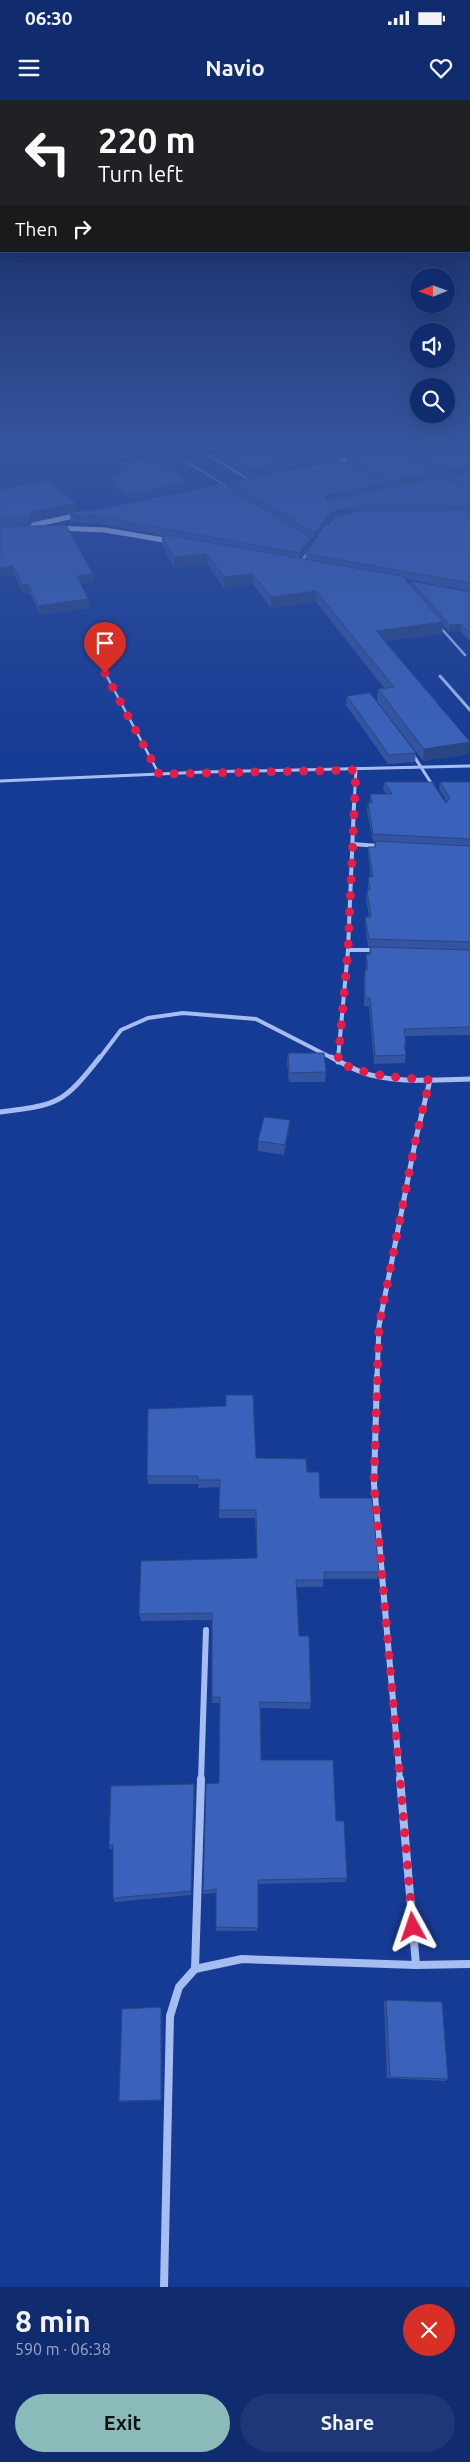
<!DOCTYPE html>
<meta charset="utf-8">
<style>
:root{--surface:#102c6f;--page:#1e3877;--text:#f1f3f6;--muted:#9ca7c3;--line:#304882;--accent:#8bbbb9}
body{margin:0;font-family:Ubuntu,sans-serif;background:var(--page);color:var(--text);height:100vh;display:flex;flex-direction:column;font-size:19px;white-space:nowrap}
*{box-sizing:border-box;margin:0}
p{font-size:16px;color:var(--muted)}
.icon{flex:none;width:28px;height:28px;fill:none;stroke:currentColor;stroke-width:2;stroke-linecap:round;stroke-linejoin:round}
.map{position:relative;height:2187px;overflow:hidden}
.panel{display:flex;flex-direction:column;background:var(--surface);flex:1}
.panel>*{flex:none}
.guide{position:absolute;left:0px;top:0px;width:470px;height:152px;box-shadow:0 5px 20px #0002,0 0 0 1px var(--line);background:#202124;color:#fff;overflow:hidden}
.needle{width:32px;rotate:269deg}
.tools{position:absolute;left:410px;top:168px;display:grid;gap:10px}
.tools a{display:grid;place-items:center;width:45px;height:45px;border-radius:50%;background:var(--surface);box-shadow:0 5px 20px #0002,0 0 0 1px var(--line);font-size:25px}
.pin{position:absolute;display:grid;place-items:center;width:42px;height:42px;color:#fff;margin:-51px -21px;border-radius:50% 50% 50% 0;rotate:-45deg;box-shadow:0 0 5px #0007}
.pin .icon{rotate:45deg}
.me{position:absolute;width:55px;margin:-28px;rotate:355deg;stroke-linejoin:round;filter:drop-shadow(0 0 4px #0008)}
.turn{display:flex;align-items:center;gap:18px;height:105px;padding:0 15px;font-size:22px}
.turn .icon{width:65px;height:65px;stroke-width:2.5}
.turn b{display:block;font-size:35px;line-height:42px}
.then{display:flex;align-items:center;height:48px;padding:0 15px;background:#0003;gap:10px;font-size:19px}
.round{display:grid;place-items:center;flex:none;width:52px;height:52px;border-radius:26px;background:var(--page)}
.headline{display:flex;align-items:center;justify-content:space-between;height:85px;padding:0 15px}
h1{font-size:30px;font-weight:600;line-height:38px}
.primary-button{display:flex;gap:10px;margin-top:auto;padding:10px 15px}
.primary-button a{flex:1;height:58px;border-radius:30px;background:var(--accent);color:#111;font-size:20px;font-weight:600;line-height:58px;text-align:center}
.primary-button a+a{background:var(--page);color:var(--text)}
.status{display:flex;justify-content:space-between;align-items:center;height:35px;padding:0 25px;background:var(--surface);direction:ltr}
.status svg{height:14px;fill:currentColor}
header{display:flex;justify-content:space-between;align-items:center;height:65px;padding:0 15px;background:var(--surface);font-size:22px;font-weight:600}
.map>svg:first-child{display:block}
.lines{fill:none;stroke-linecap:round;stroke-linejoin:round}
.lane-far1{stroke:#a6bdf1;stroke-width:2}
.lane{stroke:#a6bdf1;stroke-width:2.5}
.street-far5{stroke:#a6bdf1;stroke-width:2.5}
.street-far4{stroke:#a6bdf1;stroke-width:3}
.street-far3{stroke:#a6bdf1;stroke-width:4}
.street-far2{stroke:#a6bdf1;stroke-width:5}
.street-far1{stroke:#a6bdf1;stroke-width:6}
.street{stroke:#a6bdf1;stroke-width:8}
.secondary{stroke:#d4e0fb;stroke-width:5}
.wall{fill:#3354a0;fill-rule:evenodd}
.shaded-wall{fill:#294582}
.building{fill:#3b62ba;stroke:#294582}
.route{stroke:#e11d48;stroke-width:9;stroke-dasharray:0 16.2}
</style>
<div class="status"><b>06:30</b><svg viewBox="0 0 49 12"><path d="M0 12V9h3v3zM5 12V6h3v6zM10 12V3h3v9zM15 12V0h3v12zM26 1h20v11H26zM47 4h2v5h-2z"/></svg></div>
<header><svg class="icon" aria-label="menu" viewBox="0 0 24 24"><path d="M4 6h16M4 12h16M4 18h16"/></svg>Navio<svg class="icon" aria-label="heart" viewBox="0 0 24 24"><path d="M12 20l-8-8c-3-5 5-10 8-4 3-6 11-1 8 4z"/></svg></header>
<div class="map">
<svg width="470" height="2187" viewBox="0 0 470 2187">
<rect width="100%" height="100%" fill="#163b94"/>
<g class="lines">
<path class="lane-far1" d="M187,362L226,386"/>
<path class="lane" d="M440,527L465,555
M96,556L159,674"/>
<path class="street-far5" d="M194,346L251,381
M378,346L387,352
M300,463L328,426"/>
<path class="street-far4" d="M440,576L470,610
M412,653L433,686
M0,681L205,672L470,666
M354,706L356,669"/>
<path class="street-far3" d="M352,744L379,746
M348,850H375
M99,959L121,930L148,918L183,913L256,919L334,959
M338,959L348,850L354,704"/>
<path class="street-far2" d="M331,957C340,962 349,967 359,971C389,984 437,980 470,979
M338,962V957
M0,1012C58,1005 63,1004 100,957
M377,1278L379,1226L416,1038L430,980"/>
<path class="street-far1" d="M377,1276L374,1384L400,1680
M201,1680L206,1530"/>
<path class="street" d="M400,1679L416,1865
M195,1869L201,1679
M164,2187L170,1916L179,1887L195,1869L242,1859L416,1865L470,1864"/>
<path class="secondary" d="M382,353L416,346
M328,364L360,357
M56,428L105,430L175,442
M15,429L83,414"/>
</g>
<path class="wall" d="M206,346H378V349L249,376L206,348Z
M470,346V491L405,479L411,486V481L470,492V541L460,531L449,532L443,525L442,534L385,541L470,642L468,654L423,661L377,601L378,589L384,588L316,502L271,508L253,484L224,488L207,464L174,468L162,445V435L93,423V424L71,422L70,415L231,389V382L347,364V357L398,353L399,348ZM434,374L440,378L433,379ZM450,377L449,381L443,378ZM381,385L387,388L381,390ZM334,418L306,454V460L300,458L310,445L311,438L314,440L331,419Z
M120,363L187,389L132,400L113,385L112,378L121,376L120,371H121L120,370Z
M0,390L76,403L77,412L33,421L30,426L0,427Z
M0,427L93,474L94,482L81,484L88,499L89,508L40,515L30,493L24,494L14,475L0,476Z
M347,596L416,653L415,662L388,664L346,605Z
M384,682L446,703L447,702L439,689L440,682H470V935L405,936L406,944L405,950L406,955L405,963L374,964L369,906H364V878L365,870H366V854H369L370,847H368L365,824V817H369L366,798L367,790H368V777H371L368,754V747H374L375,741H373L367,711L368,703H370V694H386L383,689Z
M288,953L326,972L325,982H289L287,963Z
M289,1030L284,1055L258,1051V1041Z
M256,1358L307,1372L320,1398L379,1472L377,1479H324L323,1487H297L299,1536L311,1603L310,1609L260,1608L261,1660L336,1721L347,1778L345,1782L258,1784L257,1831H216V1793L203,1794V1791L219,1683L220,1603H212V1520L141,1521L139,1514L257,1458L255,1418H219V1387L198,1388V1384H148L147,1376Z
M194,1684L195,1689L191,1795L115,1802L113,1798V1749H110L109,1745Z
M386,1900L448,1979L445,1981L387,1978L384,1902Z
M162,1909V2000L121,2002L119,2001Z"/>
<path class="shaded-wall" d="M366,346H378V349L249,376V369Z
M386,346H397L386,348Z
M470,367V373L450,376V377L441,378L442,371Z
M434,372L433,380L389,389V381Z
M187,382V389L132,400V393Z
M381,384L380,391L326,402L325,398L327,395Z
M76,403L77,412L33,421L30,426L29,417L32,412Z
M358,405L357,412L331,419L314,440V433L331,412Z
M311,438L310,445L299,460V453Z
M207,454V464L174,468V457Z
M13,466L14,475L0,476V468Z
M93,474L94,482L77,484V476Z
M253,474V484L224,488V477Z
M29,484L30,493L24,494L22,485Z
M316,491V502L271,508V497Z
M88,499L89,508L40,515L38,506Z
M443,522L442,534L375,542L376,531Z
M461,524L460,531L449,532L450,525Z
M470,642L468,654L423,661L424,649Z
M290,1020L289,1030L284,1055L285,1045Z
M194,1684L195,1689L191,1795V1791Z
M161,1907L162,1909V2000H161Z"/>
<path class="building" d="M212,346H366L249,369Z
M408,346H470V367L442,371L399,348Z
M390,348L434,372L389,381L347,357Z
M154,357L187,382L132,393L112,378L125,374L120,371L128,370L120,363Z
M339,360L381,384L327,395L325,398L327,401L441,377L470,392V405H358L331,412L314,433L231,382Z
M470,371V387L450,376Z
M47,380L76,403L32,412L29,417L0,418V390Z
M222,384L311,438L299,453L90,415L92,417L70,415Z
M470,410V483L306,454L335,417L359,411Z
M66,425L93,474L77,476L88,499L38,506L29,484L22,485L13,466L0,468V427Z
M161,434L402,476L443,522L376,531L470,642L424,649L378,589L394,587L316,491L271,497L253,474L224,477L207,454L174,457Z
M411,481L470,492V533L461,524L450,525Z
M370,593L416,653L389,655L347,596Z
M384,682H432L446,703L450,698L440,682H470V739L373,734L368,703H372L370,694H392Z
M375,741L470,746V842L369,839L365,817H371L367,790H370L368,777H373L368,747H376Z
M370,847L470,850V927L404,929L406,944H404L406,955L375,956L370,898H365V870H368L366,854H371Z
M288,953H324L326,972L289,973Z
M264,1017L290,1020L285,1045L258,1041Z
M226,1295H253L256,1358L306,1359L307,1372H319L320,1398H372L379,1472H324V1480H296L299,1536H309L311,1603L260,1602L261,1660H333L336,1721H344L347,1778L258,1780V1828L216,1827V1789L203,1791L206,1684L219,1683L220,1597H212V1513L139,1514L141,1461L257,1458L256,1410H219L220,1380H198V1376H147L148,1309L226,1306Z
M194,1684L191,1791L113,1798V1745H109L111,1686Z
M386,1900L442,1902L448,1979L390,1977Z
M161,1907V2000L119,2001L122,1909Z"/>
<linearGradient id="sky" x2="0" y2="1"><stop stop-color="#0c2051"/><stop offset="0.53" stop-color="#36559f"/><stop offset="1" stop-color="#36559f" stop-opacity="0"/></linearGradient>
<rect width="470" height="652" fill="url(#sky)"/>
<g class="lines">
<path class="route" d="M105,573L159,674L356,670L348,850L338,962C369,977 396,977 430,980L416,1038L379,1226L374,1384L413,1827"/>
</g>
</svg>
<div class="tools">
<a><svg class="needle" viewBox="-14 -14 28 28"><path d="M0-13l5 13h-10z" fill="#e53935"/><path d="M0 13l5-13h-10z" fill="#9ca7c3"/></svg></a>
<a><svg class="icon" aria-label="sound" viewBox="0 0 24 24"><path d="M4 9h4l5-4v14l-5-4H4zM17 9q2 3 0 6"/></svg></a>
<a><svg class="icon" aria-label="search" viewBox="0 0 24 24"><circle cx="10" cy="10" r="6"/><path d="M15 15l6 6"/></svg></a>
</div>
<div class="pin" style="left:105px;top:573px;background:#d93025"><svg class="icon" aria-label="arrive" viewBox="0 0 24 24"><path d="M6 21V4h12l-3 4 3 4H6"/></svg></div>
<svg class="me" style="left:413px;top:1827px" viewBox="-20 -20 40 40"><path d="M0-17L14 15 0 8-14 15z" fill="#e11d48" stroke="#fff" stroke-width="4"/></svg>
<div class="guide">
<div class="turn"><svg class="icon" aria-label="left" viewBox="0 0 24 24"><path d="M17 20v-9H6M10 6l-5 5 5 5"/></svg><div><b>220 m</b>Turn left</div></div>
<div class="then">Then<svg class="icon" aria-label="right" viewBox="0 0 24 24"><path d="M7 20v-9h11M14 6l5 5-5 5"/></svg></div>
</div>
</div>
<section class="panel">
<div class="headline"><div><h1>8 min</h1><p>590 m · 06:38</p></div><a class="round" style="background:#d93025;color:#fff"><svg class="icon" aria-label="close" viewBox="0 0 24 24"><path d="M6 6l12 12M18 6L6 18"/></svg></a></div>
<div class="primary-button"><a>Exit</a><a>Share</a></div>
</section>
